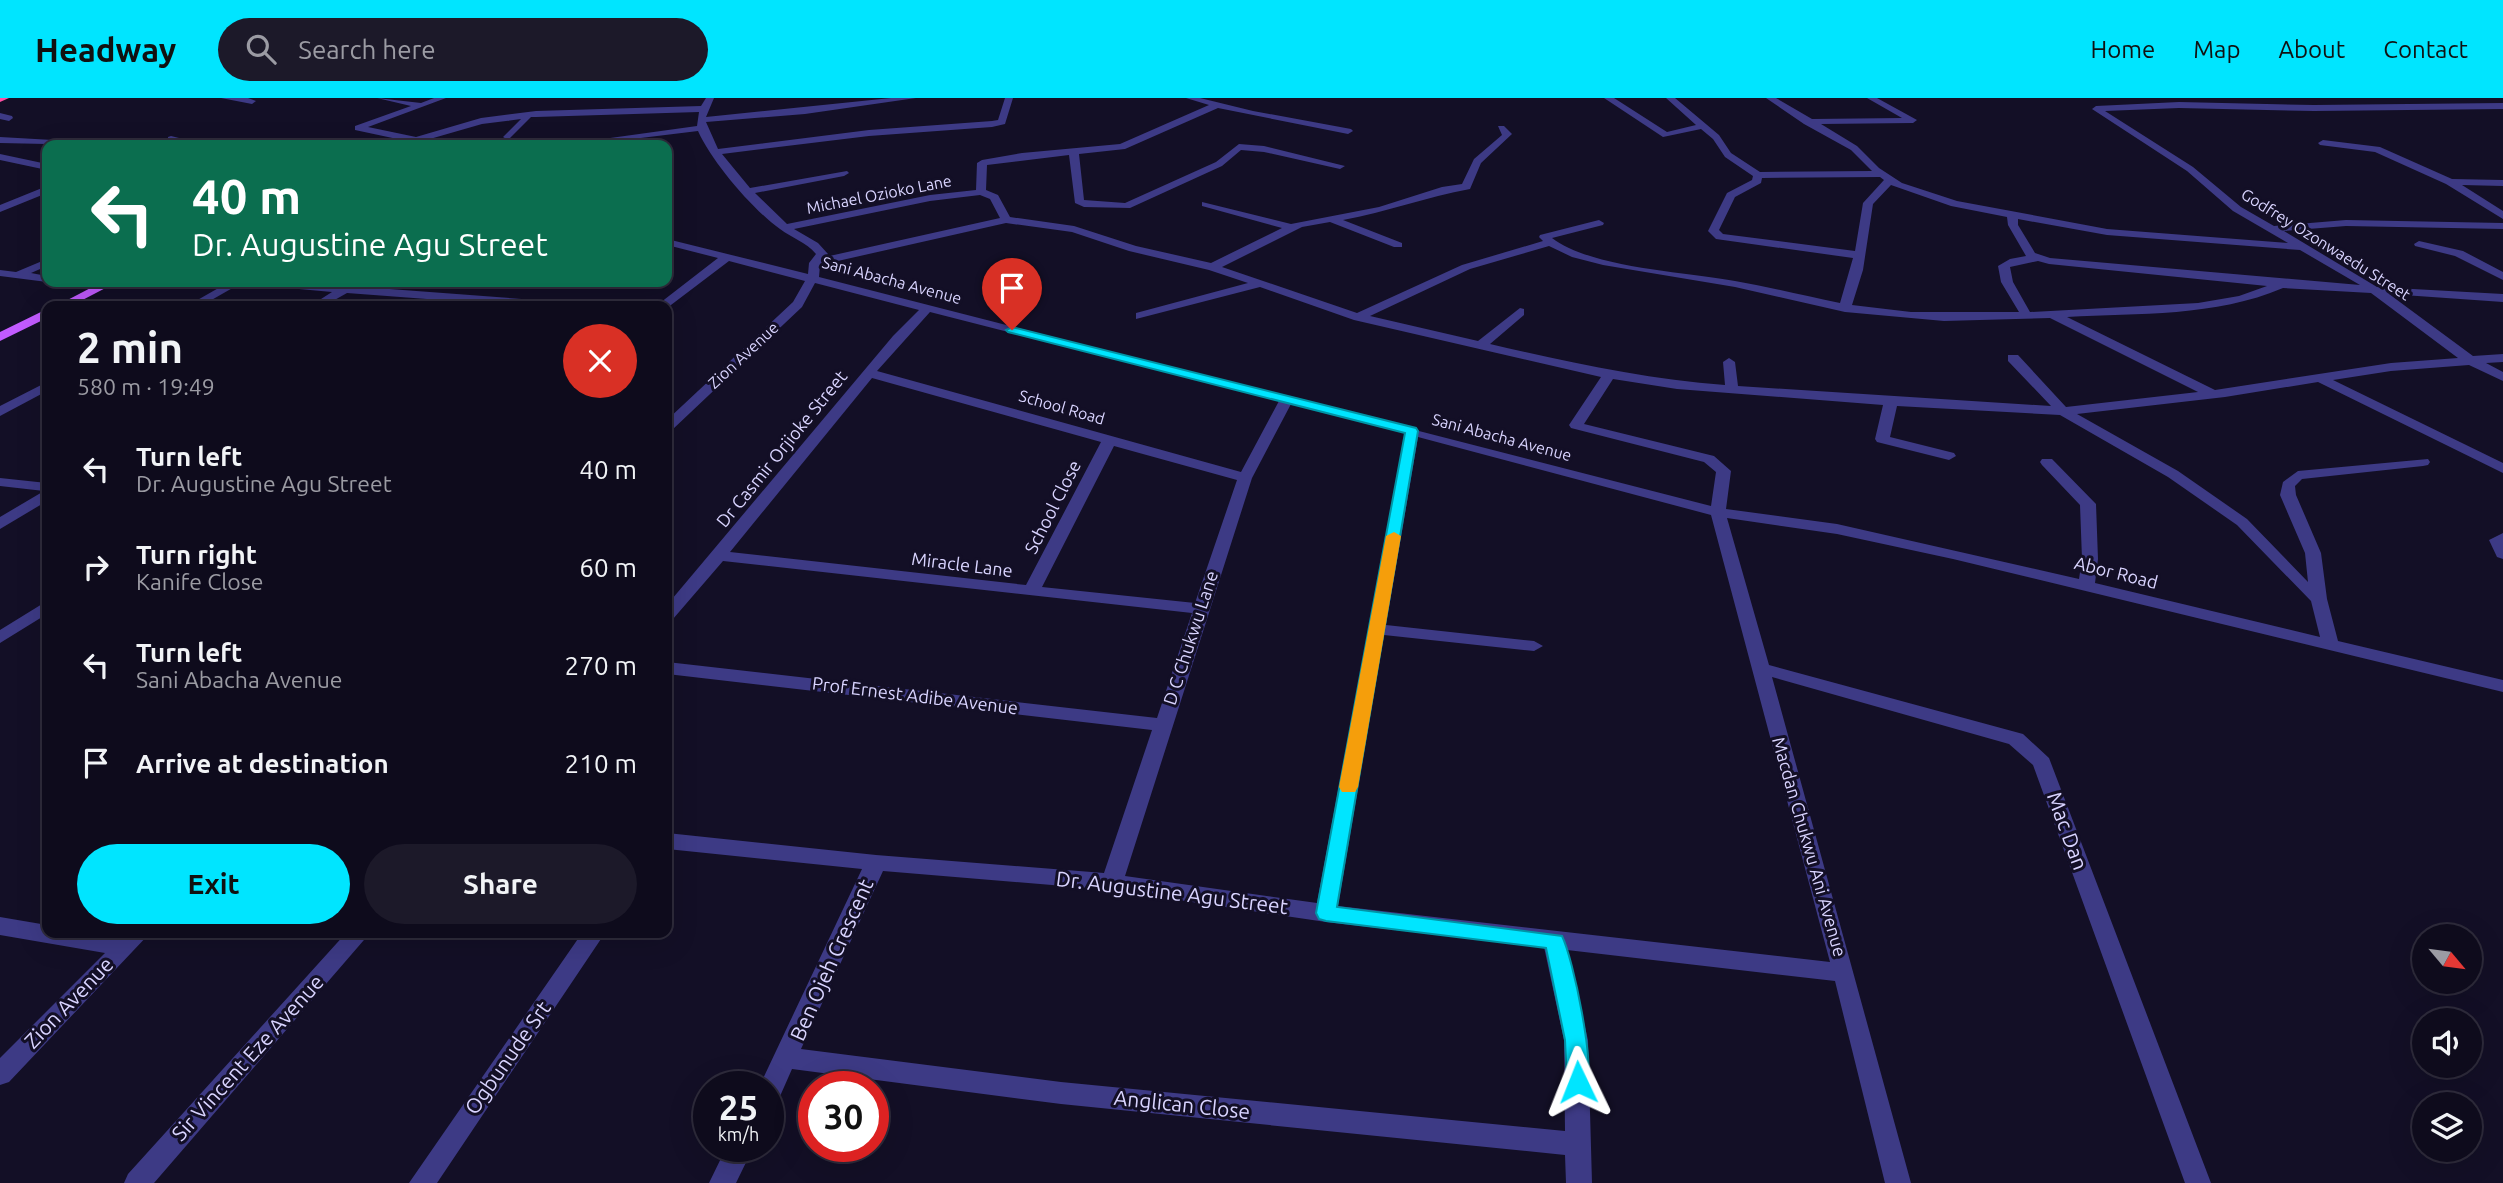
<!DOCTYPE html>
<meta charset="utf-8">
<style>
:root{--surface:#0e0b1c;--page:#1c1929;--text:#f1f3f6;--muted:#9b9ba3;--line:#2e2b3b;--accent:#00e5ff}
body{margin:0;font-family:Ubuntu,sans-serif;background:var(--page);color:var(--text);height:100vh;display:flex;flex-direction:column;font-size:26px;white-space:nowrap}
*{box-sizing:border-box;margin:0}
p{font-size:23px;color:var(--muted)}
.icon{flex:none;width:38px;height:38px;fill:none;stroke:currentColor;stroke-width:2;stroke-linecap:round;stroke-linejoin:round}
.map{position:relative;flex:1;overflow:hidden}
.panel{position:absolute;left:42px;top:203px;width:630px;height:637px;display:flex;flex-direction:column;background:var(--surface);border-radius:14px;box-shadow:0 7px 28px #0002,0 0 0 2px var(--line)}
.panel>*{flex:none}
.guide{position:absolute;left:42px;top:42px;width:630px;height:147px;border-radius:14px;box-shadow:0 7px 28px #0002,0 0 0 2px var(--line);background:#0b6e4f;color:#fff;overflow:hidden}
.needle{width:46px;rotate:119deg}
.buttons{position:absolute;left:2412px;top:826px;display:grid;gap:14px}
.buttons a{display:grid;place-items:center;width:70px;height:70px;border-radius:50%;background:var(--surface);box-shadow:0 7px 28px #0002,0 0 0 2px var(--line);font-size:35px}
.speed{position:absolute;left:693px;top:973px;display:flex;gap:14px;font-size:35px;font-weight:700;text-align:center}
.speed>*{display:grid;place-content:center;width:91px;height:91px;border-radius:50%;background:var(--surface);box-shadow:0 7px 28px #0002,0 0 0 2px var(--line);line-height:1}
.speed small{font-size:18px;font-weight:400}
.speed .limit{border:10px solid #d22;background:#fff;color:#111}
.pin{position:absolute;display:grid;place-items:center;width:60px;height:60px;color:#fff;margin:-72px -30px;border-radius:50% 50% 50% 0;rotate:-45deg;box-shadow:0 0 7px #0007}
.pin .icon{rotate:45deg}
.me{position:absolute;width:77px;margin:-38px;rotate:358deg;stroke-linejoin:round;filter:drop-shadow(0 0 5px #0008)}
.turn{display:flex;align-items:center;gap:24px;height:147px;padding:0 35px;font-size:32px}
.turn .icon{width:91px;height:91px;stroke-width:2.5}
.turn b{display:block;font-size:49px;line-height:60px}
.round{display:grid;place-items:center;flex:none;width:74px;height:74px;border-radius:37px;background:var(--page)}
.head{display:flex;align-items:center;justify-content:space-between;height:119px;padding:0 35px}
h1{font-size:42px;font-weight:700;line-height:52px}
.button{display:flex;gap:14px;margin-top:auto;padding:14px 35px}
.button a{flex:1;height:80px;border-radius:42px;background:var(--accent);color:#111;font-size:28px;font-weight:700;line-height:80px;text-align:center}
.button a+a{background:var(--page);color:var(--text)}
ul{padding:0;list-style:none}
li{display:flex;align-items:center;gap:21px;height:98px;padding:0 35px}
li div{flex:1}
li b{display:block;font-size:26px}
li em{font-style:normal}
header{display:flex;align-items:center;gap:42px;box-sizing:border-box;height:98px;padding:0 35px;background:var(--accent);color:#111}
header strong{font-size:33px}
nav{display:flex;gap:38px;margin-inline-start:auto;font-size:24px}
.search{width:490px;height:63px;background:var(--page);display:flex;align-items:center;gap:18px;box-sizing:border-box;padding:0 24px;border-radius:38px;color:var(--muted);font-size:26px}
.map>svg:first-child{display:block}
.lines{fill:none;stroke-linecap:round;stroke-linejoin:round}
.minor{fill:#3d3a85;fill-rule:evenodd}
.major{fill:#c25bff;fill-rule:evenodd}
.highway{fill:#ff4fa3;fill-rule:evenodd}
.route{fill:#00e5ff;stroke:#0095a6;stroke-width:2}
.slow{fill:#f59e0b}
.labels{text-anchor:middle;stroke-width:6;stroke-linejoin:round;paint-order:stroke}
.far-street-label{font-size:16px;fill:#d9d4ff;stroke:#130f26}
.street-label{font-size:18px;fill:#d9d4ff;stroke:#130f26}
.near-street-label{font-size:21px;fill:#d9d4ff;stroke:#130f26}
</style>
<header>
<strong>Headway</strong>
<div class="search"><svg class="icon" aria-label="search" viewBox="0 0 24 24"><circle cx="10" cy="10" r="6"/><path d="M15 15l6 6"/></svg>Search here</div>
<nav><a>Home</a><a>Map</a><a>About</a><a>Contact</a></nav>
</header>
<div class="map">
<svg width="2503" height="1085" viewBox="0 0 2503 1085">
<rect width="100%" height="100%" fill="#130f26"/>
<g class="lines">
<path class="minor" d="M221,0H248L256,3L252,6Z
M377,0L421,5L434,0H446L368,29L416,39L481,20L536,13L701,8L706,0H714L706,19L891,0H916L805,16L706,24L718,51L869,32L992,23L998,22L1005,0H1013L1005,26L992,29L869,38L722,56L750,90L847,73L849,75L844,78L755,95L787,126L930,97L976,92L977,65L982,62L1022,55L1120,46L1209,7L1186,0H1200L1253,13L1351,31L1353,33L1348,36L1218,10L1125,51L1079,56L1084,102L1125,105L1216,64L1239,46L1264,48L1345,68L1340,71L1264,54L1241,52L1222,68L1130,110L1084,109L1075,105L1069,57L987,67L986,92L998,97L1010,119L1074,128L1136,148L1211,165L1282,130L1202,108V104L1291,126L1379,109L1442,89L1462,86L1474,61L1502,37L1498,28H1504L1512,36L1481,65L1470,91C1427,99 1386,114 1343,122L1402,145V149H1394L1330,124L1302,129L1222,169L1357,215L1462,167L1543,143L1539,139L1540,137L1599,122L1604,125L1603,127L1552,140C1591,170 1686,174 1735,183C1770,189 1805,198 1840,205L1853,160L1716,141L1708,133L1727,95L1752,82L1753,78L1725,59L1713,41L1701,31L1663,39L1604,0H1614L1667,34L1696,27L1666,0H1675L1719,37L1731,55L1760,74L1872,73L1851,52L1804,26L1766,0H1776L1812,21L1902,20L1867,0H1877L1917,22L1913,25L1821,26L1857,48L1879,70L1902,85L1957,103L2107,131L2288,145L2233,113L2187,73L2092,11L2096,8L2179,4L2314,7L2503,5V11L2314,13L2179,10L2105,13L2193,69L2241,109L2274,128L2346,122L2503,125V131L2346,128L2284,133L2377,189L2503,196V204L2389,196L2473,258L2503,256V264L2486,265L2503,274V283L2469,267L2391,273L2333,282L2503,365V375L2318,284L2225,299L2077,316L2178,373L2247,421L2308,484L2305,455L2280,397L2283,384L2298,373L2428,361L2430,364L2428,367L2423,368L2302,381L2295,388L2296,397L2321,455L2327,501L2338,543L2503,582V594L1953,461L1837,436L1727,420L1769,567L2023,636L2049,660L2211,1085H2185L2033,667L2009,646L1772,579L1911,1085H1885L1835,883L1567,852L1588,942L1592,1085H1566L1565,1057L1061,1006L792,971L777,1005L768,1008V989H759L862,771L667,751V735L876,757L1104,775L1152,632L667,576V564L1157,620L1192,515L723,463L673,521L667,522V507L893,238L919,212L815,185L802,209L672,332L667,333V322L793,204L805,183L729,163L667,210L656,208L718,160L667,147V141L808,176L809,165L816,156C806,144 792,140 780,131C752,111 712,64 698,33L608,44L603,41L697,28L699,14L536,19H531L508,42L503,39L521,21L482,26L416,45L355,32V28L411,8ZM1880,79L1884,82L1863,105L1855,153L1723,136L1719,132L1735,99L1761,85L1762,80ZM1891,87L1951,108L2007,119L2008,127L2026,158L2010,161L1998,168L2001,184L2019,214H1911L1852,207L1863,172L1873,106ZM980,97L990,101L1000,120L825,159L828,156L818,145L794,131L930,103ZM2018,121L2107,137L2300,152L2360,187L2050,160L2035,155L2018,127ZM1006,125L1072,134L1129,153L1209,172L1248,185L1136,215V221L1260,189L1354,222L1601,279L1569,327L1571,330L1704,364L1716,374L1711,408L819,179L820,167ZM1549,148L1572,159L1603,167L1735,189L1845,214L1944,223L2050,220L2198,294L2066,309L2018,257H2008V263L2051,308L1738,288L1735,264L1729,260L1723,264L1725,287C1645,281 1568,264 1490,246L1524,217V211L1520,210L1478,243L1370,218L1470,171ZM2038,163L2049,166L2267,188L2239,198L2198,205L2030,214L2013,184L2010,169ZM2283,190L2371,195L2458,260L2391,265L2215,292L2067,219C2139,215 2215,219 2283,190ZM930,214L1279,303L1241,374L877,273ZM872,280L1101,344L1026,487L730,454ZM1613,281L1677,291L1883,307L1875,341L1877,344L1949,362L1956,358L1954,355L1890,339L1897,308L2060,317L2168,379L2237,427L2311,503L2320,539L2095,485L2098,461L2096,406L2052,361H2042L2040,364L2042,367L2080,407L2082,461L2079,481L1837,426L1726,411L1731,373L1714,358L1584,326ZM1291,306L1405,335L1317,805L1125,778L1252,380ZM1418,339L1711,417L1830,864L1338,808L1384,537L1534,553L1543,548L1534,543L1386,527ZM1114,348L1237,382L1195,505L1042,489ZM883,773L1112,792L1326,824L1544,849L1564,942L1565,1033L1061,984L801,951Z
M0,15L12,18L13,20L9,23L0,21Z
M171,38L199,45L201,47H185L168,43V39Z
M0,39L88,44L93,47L0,45Z
M2323,42L2380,49L2452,81L2503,82V88L2462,87L2503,113V121L2446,86L2375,54L2320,47L2318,45Z
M0,56L47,66V72L0,62Z
M47,88V95L0,114V107Z
M2419,143L2463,153L2503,174V182L2455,158L2415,148L2414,146Z
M47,161V168L31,175L47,178V184H50H47L0,178V172L16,174Z
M71,184H111L113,186C104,192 80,190 71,184Z
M229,184H243L201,208H187Z
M249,184H296L562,204L568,208H519L347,195L324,208H310L332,194L255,187Z
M47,284V293L0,318V308Z
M0,380L47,385V403L0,431V419L44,393L0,388Z
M2503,435V461L2497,459L2489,442Z
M47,503V516L0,545V532Z
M0,819L47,827V835H92L120,839L125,835H150L9,984L0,987V960L105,855L0,837Z
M346,835H370L154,1085H124L128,1076Z
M582,835H605L437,1085H409Z
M727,1048H754L736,1085H709Z"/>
<path class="major" d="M102,184H117L71,208H56Z
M47,211V220L0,243V234Z"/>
<path class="highway" d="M0,0H9L0,4Z"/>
</g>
<path class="route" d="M1012,229L1416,330L1418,333L1337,809L1562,838C1573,860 1596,969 1586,991L1578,994L1570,991L1567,984L1565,942L1546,850L1326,823L1319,821L1316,815L1405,335L1008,234L1006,232Z"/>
<path class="slow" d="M1394,434L1401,438L1358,689L1355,694H1342L1339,689L1386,438Z"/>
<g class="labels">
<g class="far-street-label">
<text transform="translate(879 96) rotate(-11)" y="6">Michael Ozioko Lane</text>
<text transform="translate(2326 146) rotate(32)" y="6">Godfrey Ozonwaedu Street</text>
<text transform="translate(892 182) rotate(15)" y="6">Sani Abacha Avenue</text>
<text transform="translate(743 257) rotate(-43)" y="6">Zion Avenue</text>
<text transform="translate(1062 309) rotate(16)" y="6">School Road</text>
<text transform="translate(1502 339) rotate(15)" y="6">Sani Abacha Avenue</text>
</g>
<g class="street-label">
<text transform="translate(782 351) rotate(-51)" y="6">Dr Casmir Orjioke Street</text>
<text transform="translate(1053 409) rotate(-63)" y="6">School Close</text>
<text transform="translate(962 467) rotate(7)" y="6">Miracle Lane</text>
<text transform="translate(2116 475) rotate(14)" y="6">Abor Road</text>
<text transform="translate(1191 540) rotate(-72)" y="6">D C Chukwu Lane</text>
<text transform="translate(915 598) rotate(7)" y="6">Prof Ernest Adibe Avenue</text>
<text transform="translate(1809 749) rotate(74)" y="6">Macdan Chukwu Ani Avenue</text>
</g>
<g class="near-street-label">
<text transform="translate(2067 733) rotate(70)" y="7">Mac Dan</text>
<text transform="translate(1172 795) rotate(7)" y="7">Dr. Augustine Agu Street</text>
<text transform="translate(832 862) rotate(-66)" y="7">Ben Ojeh Crescent</text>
<text transform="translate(69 905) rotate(-46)" y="7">Zion Avenue</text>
<text transform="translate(248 960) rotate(-48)" y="7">Sir Vincent Eze Avenue</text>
<text transform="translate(508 960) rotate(-55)" y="7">Ogbunude Srt</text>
<text transform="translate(1182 1007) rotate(6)" y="7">Anglican Close</text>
</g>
</g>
</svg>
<div class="buttons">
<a><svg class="needle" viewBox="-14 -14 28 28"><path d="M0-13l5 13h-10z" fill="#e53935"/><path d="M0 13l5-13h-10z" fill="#9b9ba3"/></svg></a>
<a><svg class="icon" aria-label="sound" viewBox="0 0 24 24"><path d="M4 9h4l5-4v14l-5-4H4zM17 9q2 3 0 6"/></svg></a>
<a><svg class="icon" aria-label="layers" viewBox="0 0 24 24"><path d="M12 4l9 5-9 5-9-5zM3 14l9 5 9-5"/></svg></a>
</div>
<div class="speed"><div>25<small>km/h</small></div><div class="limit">30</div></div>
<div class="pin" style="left:1012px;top:232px;background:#d93025"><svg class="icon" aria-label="arrive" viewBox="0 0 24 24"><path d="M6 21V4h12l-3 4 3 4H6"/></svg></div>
<svg class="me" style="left:1578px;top:984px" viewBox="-20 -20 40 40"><path d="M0-17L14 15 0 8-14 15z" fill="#00e5ff" stroke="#fff" stroke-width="4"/></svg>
<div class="guide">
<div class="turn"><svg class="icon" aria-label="left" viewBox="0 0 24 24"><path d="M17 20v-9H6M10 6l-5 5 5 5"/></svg><div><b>40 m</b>Dr. Augustine Agu Street</div></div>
</div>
<section class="panel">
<div class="head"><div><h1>2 min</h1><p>580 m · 19:49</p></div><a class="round" style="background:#d93025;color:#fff"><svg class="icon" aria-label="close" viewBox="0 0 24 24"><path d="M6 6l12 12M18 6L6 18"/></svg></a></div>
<ul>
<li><svg class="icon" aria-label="left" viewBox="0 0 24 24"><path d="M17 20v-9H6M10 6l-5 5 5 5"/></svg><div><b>Turn left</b><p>Dr. Augustine Agu Street</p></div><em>40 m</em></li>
<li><svg class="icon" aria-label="right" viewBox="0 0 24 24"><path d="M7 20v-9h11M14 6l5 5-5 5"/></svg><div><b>Turn right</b><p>Kanife Close</p></div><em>60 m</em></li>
<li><svg class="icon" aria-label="left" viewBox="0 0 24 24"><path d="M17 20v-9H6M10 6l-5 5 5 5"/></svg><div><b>Turn left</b><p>Sani Abacha Avenue</p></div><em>270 m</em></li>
<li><svg class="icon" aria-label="arrive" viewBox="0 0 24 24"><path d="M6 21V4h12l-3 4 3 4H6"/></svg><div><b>Arrive at destination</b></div><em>210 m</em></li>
</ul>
<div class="button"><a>Exit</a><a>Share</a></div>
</section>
</div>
